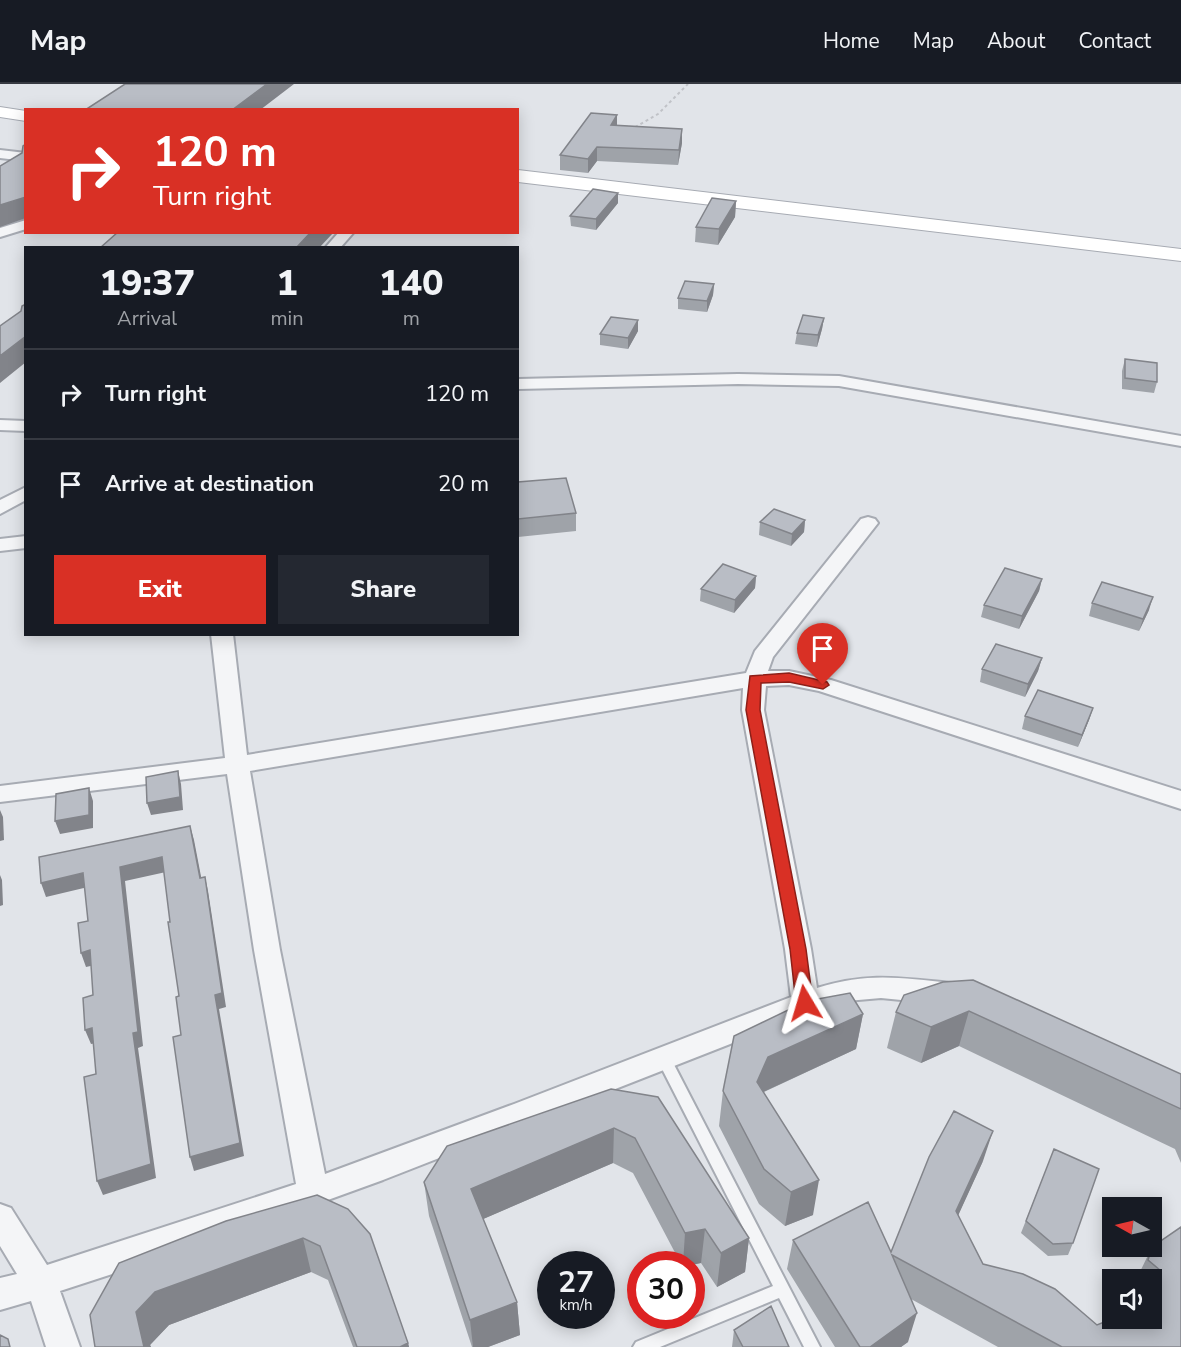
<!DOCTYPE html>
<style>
:root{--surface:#171b24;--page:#242831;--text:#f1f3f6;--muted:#9ea1a6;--line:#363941;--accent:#d93025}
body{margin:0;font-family:"Nunito Sans",sans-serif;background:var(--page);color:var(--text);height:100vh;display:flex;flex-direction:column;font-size:22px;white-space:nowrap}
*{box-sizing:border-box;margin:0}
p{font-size:20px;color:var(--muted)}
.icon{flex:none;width:33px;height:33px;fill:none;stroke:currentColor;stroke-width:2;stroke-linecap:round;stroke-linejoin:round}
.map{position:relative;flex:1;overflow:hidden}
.details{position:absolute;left:24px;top:162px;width:495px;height:390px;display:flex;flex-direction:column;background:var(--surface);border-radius:0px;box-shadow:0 3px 15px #0003}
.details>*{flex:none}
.guide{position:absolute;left:24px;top:24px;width:495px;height:126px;border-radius:0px;box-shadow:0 3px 15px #0003;background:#d93025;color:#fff;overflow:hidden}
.needle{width:39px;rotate:278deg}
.controls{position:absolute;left:1102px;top:1113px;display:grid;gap:12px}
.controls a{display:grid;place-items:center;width:60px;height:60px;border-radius:0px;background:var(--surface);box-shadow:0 3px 15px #0003;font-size:30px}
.speed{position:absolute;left:537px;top:1167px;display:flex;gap:12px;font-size:30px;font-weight:700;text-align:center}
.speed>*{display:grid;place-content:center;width:78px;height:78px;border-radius:50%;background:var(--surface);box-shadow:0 3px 15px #0003;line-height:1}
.speed small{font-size:15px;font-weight:400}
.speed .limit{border:9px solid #d22;background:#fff;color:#111}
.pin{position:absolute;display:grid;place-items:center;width:51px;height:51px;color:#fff;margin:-62px -26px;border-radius:50% 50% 50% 0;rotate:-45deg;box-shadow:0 0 6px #0007}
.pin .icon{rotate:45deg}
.me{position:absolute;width:66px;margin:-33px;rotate:353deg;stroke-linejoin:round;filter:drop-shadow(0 0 4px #0008)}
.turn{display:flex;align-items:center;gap:21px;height:126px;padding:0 30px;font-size:27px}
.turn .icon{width:78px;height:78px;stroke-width:2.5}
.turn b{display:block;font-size:42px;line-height:51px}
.eta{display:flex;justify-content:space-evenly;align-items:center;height:102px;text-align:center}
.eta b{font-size:36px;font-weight:800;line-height:42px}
.button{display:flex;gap:12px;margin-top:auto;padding:12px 30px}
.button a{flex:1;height:69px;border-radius:0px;background:var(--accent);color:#fff;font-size:24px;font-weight:800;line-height:69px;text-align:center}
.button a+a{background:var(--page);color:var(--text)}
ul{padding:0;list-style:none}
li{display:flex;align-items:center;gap:18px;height:90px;padding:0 30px;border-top:2px solid var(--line)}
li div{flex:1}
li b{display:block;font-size:22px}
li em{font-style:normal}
header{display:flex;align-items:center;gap:36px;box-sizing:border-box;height:84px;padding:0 30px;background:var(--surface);border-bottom:2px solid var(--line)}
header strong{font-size:28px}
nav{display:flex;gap:33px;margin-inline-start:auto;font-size:21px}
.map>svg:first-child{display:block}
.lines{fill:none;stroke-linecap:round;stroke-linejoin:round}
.service-casing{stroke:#a7abb3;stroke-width:4}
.minor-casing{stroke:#a7abb3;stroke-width:4}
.secondary-casing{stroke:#a7abb3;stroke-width:2}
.path{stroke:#c0c2c7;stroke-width:2;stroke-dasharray:3 3;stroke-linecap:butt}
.service{fill:#f4f5f7;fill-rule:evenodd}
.minor{fill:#f4f5f7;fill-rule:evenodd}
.secondary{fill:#fff;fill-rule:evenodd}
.wall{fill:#9fa3a9}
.shaded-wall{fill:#82848a}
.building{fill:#b9bdc5;stroke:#82848a;stroke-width:1.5}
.route{fill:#d93025;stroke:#8d1f18;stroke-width:1.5}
</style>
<header>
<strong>Map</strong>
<nav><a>Home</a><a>Map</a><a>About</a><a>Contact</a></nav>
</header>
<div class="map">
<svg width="1181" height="1263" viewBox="0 0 1181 1263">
<rect width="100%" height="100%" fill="#e1e4e9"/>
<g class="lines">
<g class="service-casing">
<path id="service" d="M664,969L669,971L820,1263H804L779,1214L660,1263H633L636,1258L773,1202L657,975L659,971Z"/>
</g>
<g class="minor-casing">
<path id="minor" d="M0,66L26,69V77L0,74Z
M26,136V145L0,153V144Z
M339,148H354L340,164H325Z
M738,290L839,292L1181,352V362L839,302L738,300L518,305V295Z
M0,336L26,337V347L0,346Z
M26,403V416L0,430V416Z
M868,433L875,435L878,439L773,573L768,587H789L831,596L1181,707V725L819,607L789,601L766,602L764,626L811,865L817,904C869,888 899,894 952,899L962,902L966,910L962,918L952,921L881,914L847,917L812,928L383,1096L223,1154L60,1207L80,1263H46L31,1217L0,1226V1194L17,1190L0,1162V1120L11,1124L47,1181L296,1100L254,866L227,690L0,718V702L225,674L211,550H233L247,671L746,589L755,567L861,435ZM743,604L742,626L785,865L791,913L514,1020L325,1090L280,866L250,687Z
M26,452V464L0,467V455Z"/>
</g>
<g class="secondary-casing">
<path id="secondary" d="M0,23L26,27V37L0,33Z
M518,86L1181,165V177L518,98Z"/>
</g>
<path class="path" d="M630,46L658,30L688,0"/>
<use href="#service" class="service"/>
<use href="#minor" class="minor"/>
<use href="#secondary" class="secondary"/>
</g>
<path class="wall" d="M617,42L682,59L678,81L597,77L588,89L560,86V71Z
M618,109V119L596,146L571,142L570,132Z
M736,117L735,133L718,161L695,158L696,143Z
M714,200L713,211L707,228L678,225V214Z
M824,234L822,245L817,263L795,260L797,249Z
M638,247L628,265L600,261V250Z
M1125,275L1157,298L1154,309L1122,305V287Z
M518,398L576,429V447L518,453Z
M805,436L804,448L791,462L759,451L760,438Z
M756,492L755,504L734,529L700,517L701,505Z
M1042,495L1039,507L1019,545L981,533L984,521Z
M1092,519L1149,526L1139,547L1089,532Z
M1042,574L1038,587L1025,613L980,598L982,585Z
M1093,624L1089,636L1078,663L1022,645L1025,632Z
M943,898L1181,990V1079L1175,1065L959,962L921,979L887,964L896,928Z
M863,930L856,965L764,1008L813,1131L785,1142L759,1120L719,1042L723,1007Z
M611,1005L749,1154L745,1188L717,1203L701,1179L692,1180H681L633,1089L613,1079L483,1135L517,1218L520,1251L488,1263H472L429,1132L424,1098Z
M1054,1065L1073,1159L1068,1171L1048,1172L1021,1149Z
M983,1077L958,1131L983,1180L1097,1241L1112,1236L1113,1234H1152V1196H1136L1152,1163L1181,1143V1263H998L911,1215L908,1258L901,1263H835L787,1185L793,1156L891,1168Z
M317,1111L408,1259L409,1263H353L328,1196L311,1188L169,1241L150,1261L151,1263H95Z
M734,1246L789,1263H732Z"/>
<path class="shaded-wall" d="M267,0H294L260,26H232Z
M617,31V46L611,41Z
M682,45V59L678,81L679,66Z
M597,63V77L588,89V75Z
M618,109V119L596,146V135Z
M26,113V134L0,143V121Z
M736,117L735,133L718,161L719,145Z
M311,148H334L319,164H296Z
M714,200L713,211L707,228V217Z
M824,234L822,245L817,263L818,251Z
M638,236V247L628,265V254Z
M26,252V278L0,299V272Z
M805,436L804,448L791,462L792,450Z
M756,492L755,504L734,529L735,516Z
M1042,495L1039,507L1019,545L1022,532Z
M1153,513L1149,526L1139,547L1143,535Z
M1042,574L1038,587L1025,613L1028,600Z
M1093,624L1089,636L1078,663L1082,651Z
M178,687L181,700L183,726L151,731L147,719Z
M89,704L93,717V744L60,750L55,737Z
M0,726L3,733L4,756L0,757Z
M190,742L194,756L204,808L200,794Z
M162,773L166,788L125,797L143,962L138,964L156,1094L103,1111L97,1097L133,949L120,783Z
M83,789L88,803L46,813L41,799Z
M0,791L2,796L3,821L0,822Z
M205,793L208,807L226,923L219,925L244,1072L194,1087L190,1073Z
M90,866L95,881L86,883L81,869Z
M969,927L959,962L921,979L931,943Z
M863,930L856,965L763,1008L757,998L768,973Z
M92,944L97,959L91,960L85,946Z
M614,1044L613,1079L474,1139L471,1105Z
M993,1047L983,1077L947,1156L956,1127Z
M819,1096L813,1131L785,1142L791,1108Z
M705,1145L701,1179L692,1181L683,1180L685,1149Z
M303,1154L311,1188L169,1241L150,1261L151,1263H144L136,1228L155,1208Z
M749,1154L745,1188L717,1203L721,1169Z
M517,1218L520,1251L488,1263H473L470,1236Z
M917,1229L908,1258L901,1263H870Z
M408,1259L409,1263H400Z"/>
<path class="building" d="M125,0H267L232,26H85Z
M591,29L617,31L611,41L682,45L679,66L597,63L588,75L560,71Z
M26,60V113L0,121V82L22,69L23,62Z
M593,105L618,109L596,135L570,132Z
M712,114L736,117L719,145L696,143Z
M118,148H311L296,164H100Z
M685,197L714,200L707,217L678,214Z
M26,220V252L0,272V242L21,227L22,222Z
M803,231L824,234L818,251L797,249Z
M611,233L638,236L628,254L600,250Z
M1125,275L1157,279V298L1125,294Z
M566,394L576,429L518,435V398Z
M774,425L805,436L792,450L760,438Z
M723,480L756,492L735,516L701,505Z
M1005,484L1042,495L1022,532L984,521Z
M1102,498L1153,513L1143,535L1092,519Z
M996,560L1042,574L1028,600L982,585Z
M1038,606L1093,624L1082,651L1025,632Z
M178,687L180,713L147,719L146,693Z
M89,704V731L55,737L56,710Z
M190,742L200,794L205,793L211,834L222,909L215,911L240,1059L190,1073L173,953L181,951L176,913L179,912L168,838H170L162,773L120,783L138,948L133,949L151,1080L97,1097L84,993L96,990L92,944L85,946L83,914L93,911L90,866L81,869L78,839L88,837L83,789L41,799L39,773Z
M973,896L1181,990V1025L969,927L931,943L896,928L904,911L943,898Z
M850,909L863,930L768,973L757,998L819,1096L791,1108L764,1085L723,1007L734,952L807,917Z
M611,1005L658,1013L749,1154L721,1169L705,1145L685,1149L635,1054L614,1044L471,1105L517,1218L470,1236L424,1098L447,1062Z
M954,1027L993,1047L956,1127L983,1180L1023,1190L1055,1205L1097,1241L1114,1234H1152V1208L1161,1187L1148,1176L1152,1163L1181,1143V1263H1062L892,1171L917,1229L870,1263H860L793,1156L868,1118L891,1168L929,1073Z
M1054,1065L1099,1085L1073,1159L1053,1160L1026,1137Z
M317,1111L348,1125L370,1150L408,1259L400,1263H357L320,1162L303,1154L155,1208L136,1228L144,1263H95L90,1231L119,1179L226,1137Z
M771,1222L789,1263H743L734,1246Z
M0,1251L8,1255L10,1263H0Z"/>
<path class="route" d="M789,589L827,598L829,601L823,605L789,598L761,599L760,626L806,865L813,919L810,924L805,926L799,924L796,919L790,865L746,626L750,592Z"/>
</svg>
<div class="controls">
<a><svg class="needle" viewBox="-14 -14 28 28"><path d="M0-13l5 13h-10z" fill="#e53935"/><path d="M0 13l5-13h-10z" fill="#9ea1a6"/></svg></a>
<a><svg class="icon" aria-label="sound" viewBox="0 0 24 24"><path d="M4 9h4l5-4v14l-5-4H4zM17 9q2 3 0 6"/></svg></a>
</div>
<div class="speed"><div>27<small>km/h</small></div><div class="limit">30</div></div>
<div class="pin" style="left:823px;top:601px;background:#d93025"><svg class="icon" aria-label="arrive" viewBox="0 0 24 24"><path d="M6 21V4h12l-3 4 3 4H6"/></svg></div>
<svg class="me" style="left:805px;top:919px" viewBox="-20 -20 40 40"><path d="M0-17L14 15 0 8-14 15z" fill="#d93025" stroke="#fff" stroke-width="4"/></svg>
<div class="guide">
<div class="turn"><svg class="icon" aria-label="right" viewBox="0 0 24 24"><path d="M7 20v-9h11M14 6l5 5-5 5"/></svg><div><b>120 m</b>Turn right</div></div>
</div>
<section class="details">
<div class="eta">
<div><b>19:37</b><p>Arrival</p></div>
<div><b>1</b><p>min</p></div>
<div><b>140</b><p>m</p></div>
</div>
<ul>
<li><svg class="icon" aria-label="right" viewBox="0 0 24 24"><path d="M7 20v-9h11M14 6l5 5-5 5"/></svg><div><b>Turn right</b></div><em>120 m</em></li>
<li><svg class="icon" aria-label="arrive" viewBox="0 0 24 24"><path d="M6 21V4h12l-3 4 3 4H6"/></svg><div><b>Arrive at destination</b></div><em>20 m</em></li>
</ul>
<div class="button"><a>Exit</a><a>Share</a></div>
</section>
</div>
